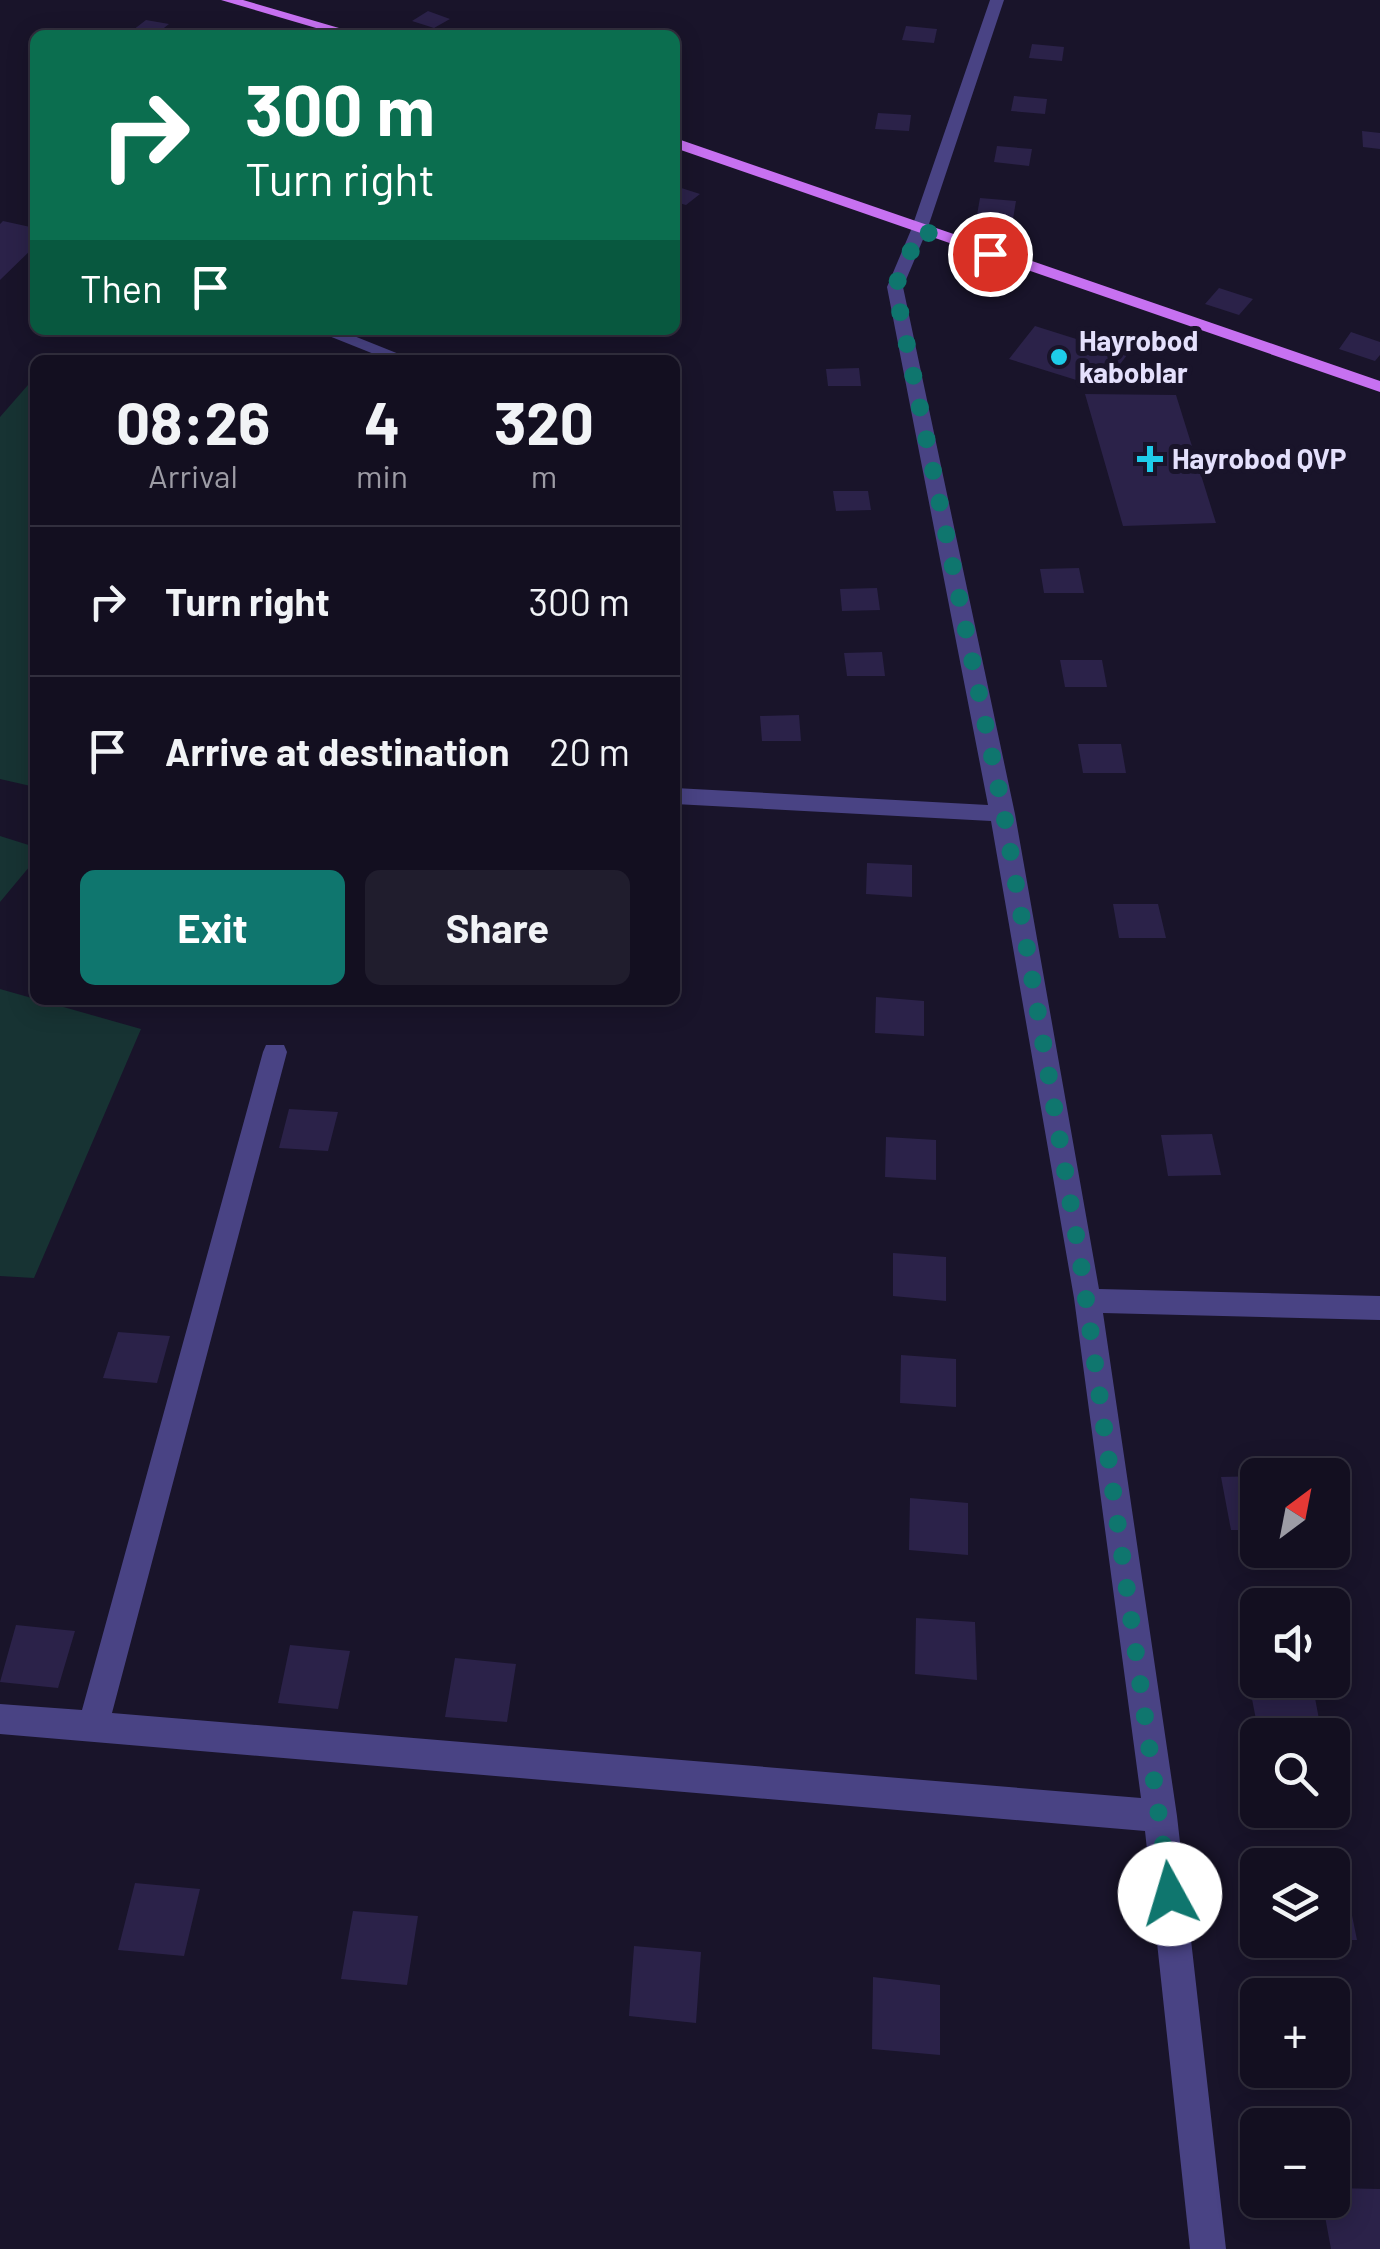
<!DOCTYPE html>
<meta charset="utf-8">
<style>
:root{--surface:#130f20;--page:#201d2d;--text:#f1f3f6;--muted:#9d9ca5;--line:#322f3e;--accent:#0f766e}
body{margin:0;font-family:Barlow,sans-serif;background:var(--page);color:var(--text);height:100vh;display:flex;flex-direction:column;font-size:38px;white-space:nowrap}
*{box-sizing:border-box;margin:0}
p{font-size:32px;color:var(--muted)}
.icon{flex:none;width:55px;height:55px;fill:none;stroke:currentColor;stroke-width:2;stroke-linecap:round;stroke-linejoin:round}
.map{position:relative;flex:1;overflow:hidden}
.drawer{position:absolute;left:30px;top:355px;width:650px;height:650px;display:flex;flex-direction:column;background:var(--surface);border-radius:15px;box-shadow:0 5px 25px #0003,0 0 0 2px var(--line)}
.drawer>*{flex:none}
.hud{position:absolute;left:30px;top:30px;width:650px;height:305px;border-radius:15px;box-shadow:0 5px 25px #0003,0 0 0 2px var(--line);background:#0b6e4f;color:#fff;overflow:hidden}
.needle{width:65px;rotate:32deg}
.fabs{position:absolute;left:1240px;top:1458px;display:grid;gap:20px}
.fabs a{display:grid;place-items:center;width:110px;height:110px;border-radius:15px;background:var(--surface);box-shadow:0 5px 25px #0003,0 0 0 2px var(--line);font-size:50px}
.pin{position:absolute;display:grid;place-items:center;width:85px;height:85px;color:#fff;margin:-42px;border:5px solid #fff;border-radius:50%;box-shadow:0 2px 10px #0007}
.me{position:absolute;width:110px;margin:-55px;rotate:354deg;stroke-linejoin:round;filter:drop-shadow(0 0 8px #0008)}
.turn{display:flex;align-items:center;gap:35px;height:210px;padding:0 50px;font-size:45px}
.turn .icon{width:130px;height:130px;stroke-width:2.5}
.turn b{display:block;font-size:70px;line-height:85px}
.then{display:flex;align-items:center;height:95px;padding:0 50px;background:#0003;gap:20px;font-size:38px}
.eta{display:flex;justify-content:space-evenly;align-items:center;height:170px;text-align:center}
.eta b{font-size:60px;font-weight:700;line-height:70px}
.primary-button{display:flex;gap:20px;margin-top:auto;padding:20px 50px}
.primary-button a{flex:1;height:115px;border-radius:15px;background:var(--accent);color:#fff;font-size:40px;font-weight:700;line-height:115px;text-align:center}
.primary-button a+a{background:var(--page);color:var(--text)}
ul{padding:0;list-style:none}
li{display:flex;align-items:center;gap:30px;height:150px;padding:0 50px;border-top:2px solid var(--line)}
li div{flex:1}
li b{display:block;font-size:38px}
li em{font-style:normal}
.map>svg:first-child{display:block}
.green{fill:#173333}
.building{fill:#2b2249}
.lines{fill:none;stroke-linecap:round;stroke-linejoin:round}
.minor{fill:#494384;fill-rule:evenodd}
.major{fill:#c771f1;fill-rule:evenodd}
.route{stroke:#0f766e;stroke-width:18;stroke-dasharray:0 32.4}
.poi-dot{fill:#1ecce9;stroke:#19142a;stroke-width:4}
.labels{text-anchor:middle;stroke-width:10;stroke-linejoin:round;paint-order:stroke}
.far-poi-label{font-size:28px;font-weight:bold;fill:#e4e0fc;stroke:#19142a;text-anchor:start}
</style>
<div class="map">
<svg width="1380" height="2249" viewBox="0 0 1380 2249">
<rect width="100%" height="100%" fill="#19142a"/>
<path class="green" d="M35,377V787L0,779V417Z
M0,836L35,847V860L0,902Z
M0,989L141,1029L34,1278L0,1276Z"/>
<path class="building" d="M428,11L450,19L434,28L412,21Z
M146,20L169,24L155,35L133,30Z
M906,26L937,29L934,43L902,40Z
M1032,44L1064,47L1062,61L1029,58Z
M1014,96L1047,99L1045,114L1011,111Z
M878,113L911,115L909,131L875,129Z
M1362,131L1380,133V149L1363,147Z
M997,146L1032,149L1029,166L994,162Z
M675,186L700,194L686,205L675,202Z
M980,198L1016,201L1013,219L977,215Z
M3,221L35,228V246L0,280V224Z
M1219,288L1253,299L1239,315L1205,304Z
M1035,326L1127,355L1102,388L1009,359Z
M1351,332L1380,342V355L1375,361L1339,349Z
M859,368L861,386H828L826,369Z
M1085,394L1176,395L1216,523L1123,526Z
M833,491H868L871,510L836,511Z
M1079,568L1084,593H1044L1040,569Z
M877,588L880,610L842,611L840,589Z
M882,652L885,676H847L844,653Z
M1060,660H1102L1107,687H1065Z
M799,715L801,741H762L760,716Z
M1078,744H1121L1126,773H1083Z
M867,863L912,865V897L866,894Z
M1113,904H1158L1166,938H1119Z
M876,997L924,1001V1036L875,1033Z
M289,1109L338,1112L328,1151L279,1148Z
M1212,1134L1221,1175L1168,1176L1161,1135Z
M886,1137L936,1140V1180L885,1177Z
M893,1253L946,1257V1301L893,1296Z
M118,1332L170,1336L157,1383L103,1378Z
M901,1355L956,1359V1407L900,1403Z
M1258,1476V1530H1231L1221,1477Z
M910,1498L968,1503V1555L909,1550Z
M916,1618L975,1622L977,1680L915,1674Z
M16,1625L75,1631L58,1688L0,1682Z
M290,1645L350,1651L338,1709L278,1703Z
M455,1658L516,1664L507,1722L445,1717Z
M1315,1698L1322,1735H1259L1252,1699Z
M1332,1871H1343L1357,1940H1332Z
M135,1883L200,1889L184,1956L118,1950Z
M353,1911L418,1916L407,1985L341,1979Z
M634,1946L701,1952L696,2023L629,2016Z
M873,1977L940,1985V2055L872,2049Z
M1332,2188L1380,2189V2249H1331L1322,2200H1332Z"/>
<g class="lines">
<path class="minor" d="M990,0H1004L927,230L903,287L1015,814L1099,1289L1380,1296V1320L1103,1313L1177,1816L1226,2249H1190L1145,1831L0,1734V1704L82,1710L263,1052L266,1045H284L287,1052L112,1713L1141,1798L1074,1298L991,821L675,804V788L988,805L887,287L911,230Z
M314,330H339L414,360H389Z"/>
<path class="major" d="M221,0H243L363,35H340Z
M675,138L1380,381V392L675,148Z"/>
</g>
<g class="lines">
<path class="route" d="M990,254L920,230L895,287L1004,814L1081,1264L1170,1894"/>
</g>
<g class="poi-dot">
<circle cx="1059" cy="357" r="10"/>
<path d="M1145 444h10v10h10v10h-10v10h-10v-10h-10v-10h10z"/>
</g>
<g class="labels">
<g class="far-poi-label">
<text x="1079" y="351">Hayrobod<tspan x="1079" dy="32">kaboblar</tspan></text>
<text x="1172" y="469">Hayrobod QVP</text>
</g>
</g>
</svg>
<div class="fabs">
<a><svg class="needle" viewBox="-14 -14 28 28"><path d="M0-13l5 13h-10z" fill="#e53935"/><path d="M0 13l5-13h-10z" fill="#9d9ca5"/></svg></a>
<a><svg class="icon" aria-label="sound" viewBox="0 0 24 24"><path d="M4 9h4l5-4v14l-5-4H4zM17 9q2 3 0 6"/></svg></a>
<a><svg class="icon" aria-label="search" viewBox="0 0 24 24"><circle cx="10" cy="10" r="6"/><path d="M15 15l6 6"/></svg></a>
<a><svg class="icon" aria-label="layers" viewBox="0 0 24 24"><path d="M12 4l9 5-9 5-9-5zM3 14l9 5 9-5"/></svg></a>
<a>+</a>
<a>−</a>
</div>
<div class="pin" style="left:990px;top:254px;background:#d93025"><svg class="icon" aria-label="arrive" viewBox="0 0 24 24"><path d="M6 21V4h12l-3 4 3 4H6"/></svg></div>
<svg class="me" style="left:1170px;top:1894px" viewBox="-20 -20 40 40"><circle r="19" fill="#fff"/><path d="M0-13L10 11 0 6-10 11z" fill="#0f766e"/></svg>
<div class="hud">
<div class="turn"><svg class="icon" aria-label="right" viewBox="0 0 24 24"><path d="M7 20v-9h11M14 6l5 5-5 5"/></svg><div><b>300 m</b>Turn right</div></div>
<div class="then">Then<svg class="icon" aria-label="arrive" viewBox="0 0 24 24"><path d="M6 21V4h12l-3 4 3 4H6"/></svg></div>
</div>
<section class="drawer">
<div class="eta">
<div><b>08:26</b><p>Arrival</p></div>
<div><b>4</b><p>min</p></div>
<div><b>320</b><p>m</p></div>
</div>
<ul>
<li><svg class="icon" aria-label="right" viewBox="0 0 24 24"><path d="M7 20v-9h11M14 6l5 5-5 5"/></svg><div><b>Turn right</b></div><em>300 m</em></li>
<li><svg class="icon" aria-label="arrive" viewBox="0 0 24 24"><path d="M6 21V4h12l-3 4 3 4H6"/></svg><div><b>Arrive at destination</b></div><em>20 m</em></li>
</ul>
<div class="primary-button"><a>Exit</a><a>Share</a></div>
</section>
</div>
